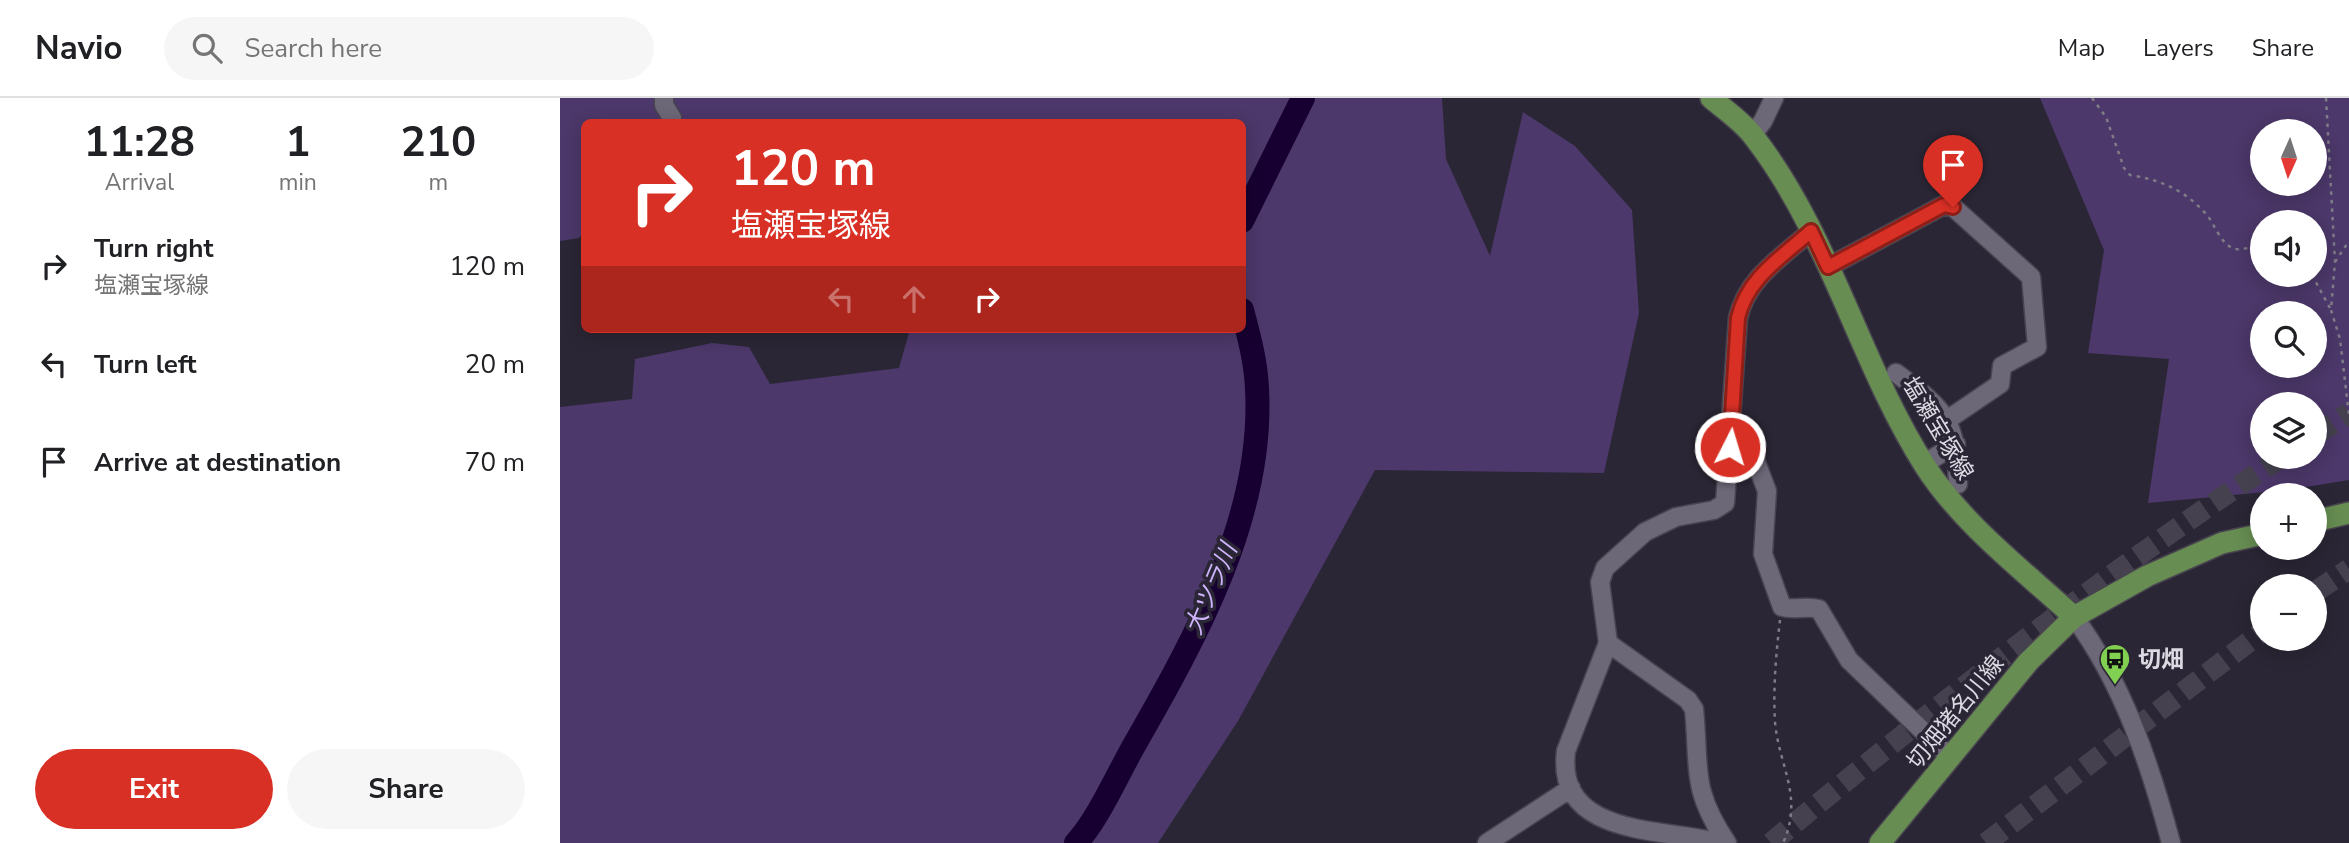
<!DOCTYPE html>
<meta charset="utf-8">
<style>
:root{--surface:#fff;--page:#f6f6f6;--text:#202124;--muted:#757577;--line:#e0e0e0;--accent:#d93025}
body{margin:0;font-family:"Nunito Sans","Noto Sans JP",sans-serif;background:var(--page);color:var(--text);height:100vh;display:flex;flex-direction:column;font-size:26px;white-space:nowrap}
*{box-sizing:border-box;margin:0}
p{font-size:23px;color:var(--muted)}
.icon{flex:none;width:38px;height:38px;fill:none;stroke:currentColor;stroke-width:2;stroke-linecap:round;stroke-linejoin:round}
.map{position:relative;flex:1;overflow:hidden}
.drawer{display:flex;flex-direction:column;background:var(--surface);width:560px}
.drawer>*{flex:none}
.guide{position:absolute;left:21px;top:21px;width:665px;height:214px;border-radius:10px;box-shadow:0 4px 18px #0003;background:#d93025;color:#fff;overflow:hidden}
.needle{width:46px;rotate:183deg}
.fabs{position:absolute;left:1690px;top:21px;display:grid;gap:14px}
.fabs a{display:grid;place-items:center;width:77px;height:77px;border-radius:50%;background:var(--surface);box-shadow:0 4px 18px #0003;font-size:35px}
.pin{position:absolute;display:grid;place-items:center;width:60px;height:60px;color:#fff;margin:-72px -30px;border-radius:50% 50% 50% 0;rotate:-45deg;box-shadow:0 0 7px #0007}
.pin .icon{rotate:45deg}
.me{position:absolute;width:77px;margin:-38px;rotate:5deg;stroke-linejoin:round;filter:drop-shadow(0 0 5px #0008)}
.turn{display:flex;align-items:center;gap:24px;height:147px;padding:0 35px;font-size:32px}
.turn .icon{width:91px;height:91px;stroke-width:2.5}
.turn b{display:block;font-size:49px;line-height:60px}
.lanes{display:flex;align-items:center;height:66px;padding:0 35px;background:#0003;justify-content:center;gap:35px;direction:ltr}
.lanes .off{opacity:.35}
.eta{display:flex;justify-content:space-evenly;align-items:center;height:119px;text-align:center}
.eta b{font-size:42px;font-weight:700;line-height:49px}
.primary-button{display:flex;gap:14px;margin-top:auto;padding:14px 35px}
.primary-button a{flex:1;height:80px;border-radius:42px;background:var(--accent);color:#fff;font-size:28px;font-weight:700;line-height:80px;text-align:center}
.primary-button a+a{background:var(--page);color:var(--text)}
ul{padding:0;list-style:none}
li{display:flex;align-items:center;gap:21px;height:98px;padding:0 35px}
li div{flex:1}
li b{display:block;font-size:26px}
li em{font-style:normal}
header{display:flex;align-items:center;gap:42px;box-sizing:border-box;height:98px;padding:0 35px;background:var(--surface);border-bottom:2px solid var(--line)}
header strong{font-size:33px}
nav{display:flex;gap:38px;margin-inline-start:auto;font-size:24px}
.search{width:490px;height:63px;background:var(--page);display:flex;align-items:center;gap:18px;box-sizing:border-box;padding:0 24px;border-radius:38px;color:var(--muted);font-size:26px}
main{display:flex;flex:1;min-height:0}
.map>svg:first-child{display:block}
.green{fill:#4c386a;fill-rule:evenodd}
.lines{fill:none;stroke-linecap:round;stroke-linejoin:round}
.river{stroke:#170031;stroke-width:24}
.highway-tunnel{stroke:#46414f;stroke-width:21;stroke-dasharray:21 10;stroke-linecap:butt}
.minor-casing{stroke:#48444f;stroke-width:21}
.major-casing{stroke:#48444f;stroke-width:24}
.path{stroke:#7f7b87;stroke-width:2.5;stroke-dasharray:3.5 5;stroke-linecap:butt}
.minor{stroke:#6d6878;stroke-width:18}
.major{stroke:#678d52;stroke-width:21}
.route-casing{stroke:#8d1f18;stroke-width:18}
.route{stroke:#d93025;stroke-width:12}
.labels{text-anchor:middle;stroke-width:7;stroke-linejoin:round;paint-order:stroke}
.street-label{font-size:23px;fill:#dcd9e2;stroke:#2b2635}
.poi-label{font-size:23px;font-weight:bold;fill:#dcd9e2;stroke:#2b2635;text-anchor:start}
.water-label{font-size:24px;font-style:italic;fill:#ceb4fd;stroke:#2b2635}
</style>
<header>
<strong>Navio</strong>
<div class="search"><svg class="icon" aria-label="search" viewBox="0 0 24 24"><circle cx="10" cy="10" r="6"/><path d="M15 15l6 6"/></svg>Search here</div>
<nav><a>Map</a><a>Layers</a><a>Share</a></nav>
</header>
<main>
<section class="drawer">
<div class="eta">
<div><b>11:28</b><p>Arrival</p></div>
<div><b>1</b><p>min</p></div>
<div><b>210</b><p>m</p></div>
</div>
<ul>
<li><svg class="icon" aria-label="right" viewBox="0 0 24 24"><path d="M7 20v-9h11M14 6l5 5-5 5"/></svg><div><b>Turn right</b><p>塩瀬宝塚線</p></div><em>120 m</em></li>
<li><svg class="icon" aria-label="left" viewBox="0 0 24 24"><path d="M17 20v-9H6M10 6l-5 5 5 5"/></svg><div><b>Turn left</b></div><em>20 m</em></li>
<li><svg class="icon" aria-label="arrive" viewBox="0 0 24 24"><path d="M6 21V4h12l-3 4 3 4H6"/></svg><div><b>Arrive at destination</b></div><em>70 m</em></li>
</ul>
<div class="primary-button"><a>Exit</a><a>Share</a></div>
</section>
<div class="map">
<svg width="1789" height="745" viewBox="0 0 1789 745">
<rect width="100%" height="100%" fill="#2b2635"/>
<path class="green" d="M0,0H882L886,61L930,158L963,14L1015,48L1072,112L1079,215L1044,375L815,372L678,623L598,745H0V309L72,301L75,261L152,245L189,249L210,286L339,270L350,231H682V24H24V133L19,140L0,143Z
M1480,0H1789V382L1727,392L1588,405L1609,261L1528,255L1544,152ZM1703,33H1755V86H1703ZM1703,124H1755V177H1703ZM1703,215H1755V268H1703ZM1703,306H1755V359H1703Z"/>
<g class="lines">
<path class="river" d="M682,123L743,0
M516,745C539,720 558,675 576,644C636,539 704,417 697,291C696,264 689,238 682,212"/>
<path class="highway-tunnel" d="M1755,337L1789,315
M1755,494L1789,471
M1211,745C1375,608 1544,476 1722,359
M1426,745L1703,533"/>
<g class="minor-casing">
<path id="minor" d="M104,0V7L112,20
M1193,36L1203,23L1214,0
M1268,169L1384,107L1393,109L1471,179L1477,249L1442,268L1440,286L1387,322
M1336,275C1387,313 1396,322 1398,386
M1172,321L1194,359L1207,393L1203,456L1222,509C1235,513 1246,507 1259,511L1289,562L1391,660
M1364,366L1396,346
M1514,519C1563,585 1590,666 1611,745
M1048,545L1128,602L1134,611C1140,670 1130,690 1167,745
M927,745L1011,690
M1162,745C1108,730 995,741 1006,653L1048,545L1040,484L1045,470L1085,434L1116,419L1154,412L1165,405L1178,220C1187,180 1222,159 1251,133"/>
</g>
<g class="major-casing">
<path id="major" d="M1151,0C1165,12 1183,24 1194,39C1270,137 1299,264 1365,368C1403,427 1463,472 1514,519
M1755,423L1789,415
M1320,745L1469,563L1514,519L1587,478L1662,445L1703,436"/>
</g>
<path class="path" d="M1532,0L1546,19L1564,70L1570,77C1601,82 1625,92 1647,117C1655,127 1661,147 1675,151C1683,152 1694,148 1703,148
M1766,0L1775,164L1771,212L1780,241L1789,317
M1775,164L1789,143
M1752,177L1771,212
M1220,522C1216,556 1213,590 1215,624C1219,669 1244,699 1223,745"/>
<use href="#minor" class="minor"/>
<use href="#major" class="major"/>
</g>
<g class="lines">
<g class="route-casing">
<path id="route" d="M1170,349L1178,220C1187,180 1222,159 1251,133L1268,169L1384,107L1393,109"/>
</g>
<use href="#route" class="route"/>
</g>
<defs>
<g id="bus-pin" transform="scale(1.575)"><path d="M0 17L-7.5 6A9.5 9.5 0 1 1 7.5 6Z" fill="#81d051" stroke="#2b2635"/><path d="M-5-6H5V4H4V6H2V4H-2V6H-4V4H-5ZM-3.5-4V0h7V-4ZM-3.5 1.2v1.5H-2V1.2ZM2 1.2v1.5H3.5V1.2Z" fill="#111"/></g>
</defs>
<g fill-rule="evenodd">
<use href="#bus-pin" x="1555" y="561"/>
</g>
<g class="labels">
<g class="street-label">
<text transform="translate(1378 330) rotate(59)" y="8">塩瀬宝塚線</text>
<text transform="translate(1395 614) rotate(-51)" y="8">切畑猪名川線</text>
</g>
<g class="poi-label">
<text x="1578" y="569">切畑</text>
</g>
<g class="water-label">
<text transform="translate(651 491) rotate(-67)" y="8">大ツラ川</text>
</g>
</g>
</svg>
<div class="fabs">
<a><svg class="needle" viewBox="-14 -14 28 28"><path d="M0-13l5 13h-10z" fill="#e53935"/><path d="M0 13l5-13h-10z" fill="#757577"/></svg></a>
<a><svg class="icon" aria-label="sound" viewBox="0 0 24 24"><path d="M4 9h4l5-4v14l-5-4H4zM17 9q2 3 0 6"/></svg></a>
<a><svg class="icon" aria-label="search" viewBox="0 0 24 24"><circle cx="10" cy="10" r="6"/><path d="M15 15l6 6"/></svg></a>
<a><svg class="icon" aria-label="layers" viewBox="0 0 24 24"><path d="M12 4l9 5-9 5-9-5zM3 14l9 5 9-5"/></svg></a>
<a>+</a>
<a>−</a>
</div>
<div class="pin" style="left:1393px;top:109px;background:#d93025"><svg class="icon" aria-label="arrive" viewBox="0 0 24 24"><path d="M6 21V4h12l-3 4 3 4H6"/></svg></div>
<svg class="me" style="left:1170px;top:349px" viewBox="-20 -20 40 40"><circle r="17" fill="#d93025" stroke="#fff" stroke-width="3"/><path d="M0-11L8 9 0 5-8 9z" fill="#fff"/></svg>
<div class="guide">
<div class="turn"><svg class="icon" aria-label="right" viewBox="0 0 24 24"><path d="M7 20v-9h11M14 6l5 5-5 5"/></svg><div><b>120 m</b>塩瀬宝塚線</div></div>
<div class="lanes"><svg class="icon off" aria-label="left" viewBox="0 0 24 24"><path d="M17 20v-9H6M10 6l-5 5 5 5"/></svg><svg class="icon off" aria-label="ahead" viewBox="0 0 24 24"><path d="M12 20V5M6 11l6-6 6 6"/></svg><svg class="icon" aria-label="right" viewBox="0 0 24 24"><path d="M7 20v-9h11M14 6l5 5-5 5"/></svg></div>
</div>
</div>
</main>
